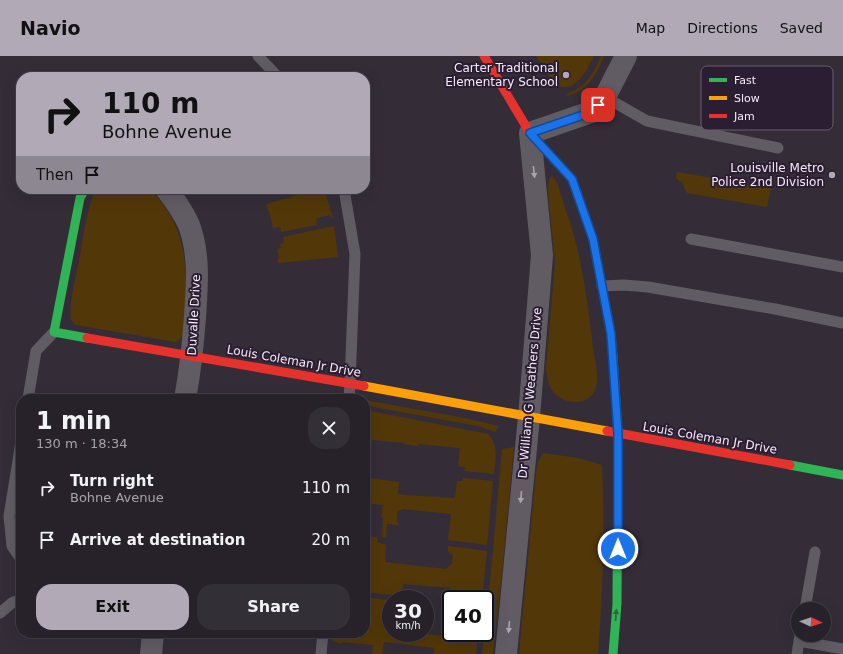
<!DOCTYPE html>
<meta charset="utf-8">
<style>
:root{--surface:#27222a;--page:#332f36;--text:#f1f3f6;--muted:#a4a4a8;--line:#433f47;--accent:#b1a9b6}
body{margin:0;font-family:"DejaVu Sans",sans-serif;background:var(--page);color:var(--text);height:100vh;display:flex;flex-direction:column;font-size:15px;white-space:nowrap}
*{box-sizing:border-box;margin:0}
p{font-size:13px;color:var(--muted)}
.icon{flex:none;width:22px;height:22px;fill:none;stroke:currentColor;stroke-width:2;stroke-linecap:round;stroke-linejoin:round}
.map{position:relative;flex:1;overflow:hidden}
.details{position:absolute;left:16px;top:338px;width:354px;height:244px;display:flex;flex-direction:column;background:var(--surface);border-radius:16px;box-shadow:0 4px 16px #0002,0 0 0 1px var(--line)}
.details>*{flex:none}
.guide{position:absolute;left:16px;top:16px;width:354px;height:122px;border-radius:16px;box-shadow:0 4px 16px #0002,0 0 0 1px var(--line);background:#b1a9b6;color:#111;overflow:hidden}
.needle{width:26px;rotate:94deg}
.fabs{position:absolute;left:791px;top:546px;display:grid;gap:8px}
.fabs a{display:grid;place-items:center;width:40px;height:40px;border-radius:50%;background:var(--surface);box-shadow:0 4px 16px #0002,0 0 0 1px var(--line);font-size:20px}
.speed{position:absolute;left:382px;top:534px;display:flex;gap:8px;font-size:20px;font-weight:700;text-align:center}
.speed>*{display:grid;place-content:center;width:52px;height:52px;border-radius:50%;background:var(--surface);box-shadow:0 4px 16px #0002,0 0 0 1px var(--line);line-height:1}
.speed small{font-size:10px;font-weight:400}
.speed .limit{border:2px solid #111;border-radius:6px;background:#fff;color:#111}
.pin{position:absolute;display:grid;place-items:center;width:34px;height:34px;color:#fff;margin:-17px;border-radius:8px;box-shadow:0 2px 6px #0006}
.me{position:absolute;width:44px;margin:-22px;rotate:0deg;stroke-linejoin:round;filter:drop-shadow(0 0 3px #0008)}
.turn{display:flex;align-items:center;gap:14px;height:84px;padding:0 20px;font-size:18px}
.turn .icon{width:52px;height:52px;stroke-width:2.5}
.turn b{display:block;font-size:28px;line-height:34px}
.then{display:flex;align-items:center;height:38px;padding:0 20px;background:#0003;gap:8px;font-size:15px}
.round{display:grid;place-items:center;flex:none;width:42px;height:42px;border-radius:16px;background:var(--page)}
.overview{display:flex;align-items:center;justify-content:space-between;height:68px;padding:0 20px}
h1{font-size:24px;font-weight:600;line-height:30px}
.primary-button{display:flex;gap:8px;margin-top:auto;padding:8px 20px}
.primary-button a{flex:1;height:46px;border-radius:16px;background:var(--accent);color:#111;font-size:16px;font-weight:600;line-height:46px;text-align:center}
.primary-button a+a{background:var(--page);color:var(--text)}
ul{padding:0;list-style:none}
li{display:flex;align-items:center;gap:12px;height:52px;padding:0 20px}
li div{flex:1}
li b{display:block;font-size:15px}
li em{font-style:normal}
header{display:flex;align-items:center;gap:24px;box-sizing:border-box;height:56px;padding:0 20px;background:var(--accent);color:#111}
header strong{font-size:19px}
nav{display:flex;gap:22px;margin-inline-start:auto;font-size:14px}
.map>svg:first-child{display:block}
.green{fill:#523808}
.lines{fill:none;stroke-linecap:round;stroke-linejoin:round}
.lane{stroke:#615c64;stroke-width:11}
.street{stroke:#615c64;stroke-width:22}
.fast{stroke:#30b455;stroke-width:9}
.slow{stroke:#ff9f0a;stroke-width:9}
.jam{stroke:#e5322d;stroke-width:9}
.oneway{fill:#aba4af}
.oneway2{fill:#2d6242}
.route-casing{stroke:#114b97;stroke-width:10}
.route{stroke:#1a73e8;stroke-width:7}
.poi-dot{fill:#b1a9b6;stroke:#2b1e33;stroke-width:1.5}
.labels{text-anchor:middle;stroke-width:4;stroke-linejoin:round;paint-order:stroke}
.poi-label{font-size:12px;fill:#f5ecfa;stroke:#2b1e33;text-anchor:end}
.street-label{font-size:12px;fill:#f5ecfa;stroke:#2b1e33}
.key{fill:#2b1e33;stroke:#685c6f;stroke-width:1}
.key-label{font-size:11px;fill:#f5ecfa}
</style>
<header>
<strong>Navio</strong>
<nav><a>Map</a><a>Directions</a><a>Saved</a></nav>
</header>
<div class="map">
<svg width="843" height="598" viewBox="0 0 843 598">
<rect width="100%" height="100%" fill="#342d38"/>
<path class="green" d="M536,0H594C588,12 576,37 559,30C552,26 541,7 536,0Z
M601,0H604C597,18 587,36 567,40L568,37C586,32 594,16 601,0Z
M677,116L771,132L767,151L687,137L682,127L676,122Z
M552,120L555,123L558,129C563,147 570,165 575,184C584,219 589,256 593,292C595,304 599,319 596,331C590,352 562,349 552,334C548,328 547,320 546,313L555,206L548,136L549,123Z
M96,133H150C193,176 187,225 183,280L176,286L76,269L71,264C69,246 75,226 78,209C83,185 86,154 96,133Z
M319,133H324L333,162H331L330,159L316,162L317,169L281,176L280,171L273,172L269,155H268L266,148Z
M334,170L338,201L278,207V203L279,202L277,193L281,192L280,188L284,187L283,181Z
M365,344L465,362L499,370L495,376L478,370L373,351Z
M365,354L488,378C499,389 495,405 494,418L464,415L465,411L458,410L460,392L418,388V390L404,388V387L372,384L371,394L365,393Z
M514,391L502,517L493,598H482L491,517L502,393Z
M543,397L578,402L602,409C605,472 603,535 598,598H519L536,417L538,406Z
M365,413H368L369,422L399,426L398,438L404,439L455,442L457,425H463V422L493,425L487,489L448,484L451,458L403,453L397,456V465L399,469L387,468L386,481L382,482L383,462H381L383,449L365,447Z
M365,480L377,481V486L386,489L385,506L446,513L452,508L453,500L448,495V490L487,495L482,543H451V553L449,552L451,532L403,528L402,540L365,536Z
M365,541L387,544L384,565L391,566V577H417L444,580L447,560H451V577H478L476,598H434V592L384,586L382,598H372L373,589L341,586V588L331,584L332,577H365Z"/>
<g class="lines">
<path class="lane" d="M258,0L278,21
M605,41L647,65L778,92
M344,133L355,198L350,327L349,343
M691,183L843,211
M602,230L624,229L648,231L775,253L843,267
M28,343L36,295L54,276
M21,386L9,460L12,490L21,503
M805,553L815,496
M0,557L13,546L21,544
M799,585L843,593
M321,598L323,577
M797,598L800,579"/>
<path class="street" d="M166,133C175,144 183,156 189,169C200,199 197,230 195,261C193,288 190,316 185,343
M151,598L153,577
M506,598L529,361L542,199L530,77L591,56L605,41L626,0"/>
<path class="fast" d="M85,133L80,142L54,276L87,282
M613,300L618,377L617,548L613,598
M790,409L843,419"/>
<path class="slow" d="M364,330L607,375"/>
<path class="jam" d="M484,0L530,77L572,123L593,183L611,278L613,300
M87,282L364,330
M607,375L790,409"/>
</g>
<defs><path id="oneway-solid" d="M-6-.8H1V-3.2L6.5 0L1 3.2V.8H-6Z"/></defs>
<g class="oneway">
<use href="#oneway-solid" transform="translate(534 116) rotate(84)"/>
<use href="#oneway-solid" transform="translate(521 441) rotate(95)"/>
<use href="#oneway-solid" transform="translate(509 571) rotate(95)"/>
</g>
<use class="oneway2" href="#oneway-solid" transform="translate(616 559) rotate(-86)"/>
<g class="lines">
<g class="route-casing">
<path id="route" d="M598,49L592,56L530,77L572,123L593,183L611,278L618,377V493"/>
</g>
<use href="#route" class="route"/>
</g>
<g class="poi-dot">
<circle cx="566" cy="19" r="4"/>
<circle cx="832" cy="119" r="4"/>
</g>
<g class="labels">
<g class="poi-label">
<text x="558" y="16">Carter Traditional<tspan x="558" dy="14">Elementary School</tspan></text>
<text x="824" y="116">Louisville Metro<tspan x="824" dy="14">Police 2nd Division</tspan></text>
</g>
<g class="street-label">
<text transform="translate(194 259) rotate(-87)" y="4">Duvalle Drive</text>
<text transform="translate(294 305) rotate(10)" y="4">Louis Coleman Jr Drive</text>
<text transform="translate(530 337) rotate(-85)" y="4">Dr William G Weathers Drive</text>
<text transform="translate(710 382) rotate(10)" y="4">Louis Coleman Jr Drive</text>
</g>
</g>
<rect x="701" y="10" width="132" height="64" rx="6" class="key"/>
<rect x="709" y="22" width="18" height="4" fill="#30b455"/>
<rect x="709" y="40" width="18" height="4" fill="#ff9f0a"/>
<rect x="709" y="58" width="18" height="4" fill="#e5322d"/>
<g class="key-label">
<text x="734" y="28">Fast</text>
<text x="734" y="46">Slow</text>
<text x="734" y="64">Jam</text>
</g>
</svg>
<div class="fabs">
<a><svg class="needle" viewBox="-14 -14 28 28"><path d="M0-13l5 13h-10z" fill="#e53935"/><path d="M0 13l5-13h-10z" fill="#a4a4a8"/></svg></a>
</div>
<div class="speed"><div>30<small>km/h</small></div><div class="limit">40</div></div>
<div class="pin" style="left:598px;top:49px;background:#d93025"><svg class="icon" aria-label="arrive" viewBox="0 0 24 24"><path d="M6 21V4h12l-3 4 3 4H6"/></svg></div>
<svg class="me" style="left:618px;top:493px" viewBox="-20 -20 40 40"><circle r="17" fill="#1a73e8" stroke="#fff" stroke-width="3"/><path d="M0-11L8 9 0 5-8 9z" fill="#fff"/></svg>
<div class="guide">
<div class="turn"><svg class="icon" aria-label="right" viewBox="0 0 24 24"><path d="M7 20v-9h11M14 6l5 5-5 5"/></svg><div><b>110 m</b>Bohne Avenue</div></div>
<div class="then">Then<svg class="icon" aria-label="arrive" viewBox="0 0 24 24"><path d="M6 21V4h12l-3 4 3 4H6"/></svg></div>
</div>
<section class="details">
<div class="overview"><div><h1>1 min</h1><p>130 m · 18:34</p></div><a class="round"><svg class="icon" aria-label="close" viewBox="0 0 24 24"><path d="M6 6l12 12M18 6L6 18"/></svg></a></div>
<ul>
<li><svg class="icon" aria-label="right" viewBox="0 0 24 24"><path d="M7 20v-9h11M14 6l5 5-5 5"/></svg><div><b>Turn right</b><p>Bohne Avenue</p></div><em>110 m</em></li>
<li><svg class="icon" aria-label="arrive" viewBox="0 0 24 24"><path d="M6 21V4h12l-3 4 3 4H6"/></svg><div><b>Arrive at destination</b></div><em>20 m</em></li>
</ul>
<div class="primary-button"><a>Exit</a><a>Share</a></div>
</section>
</div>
